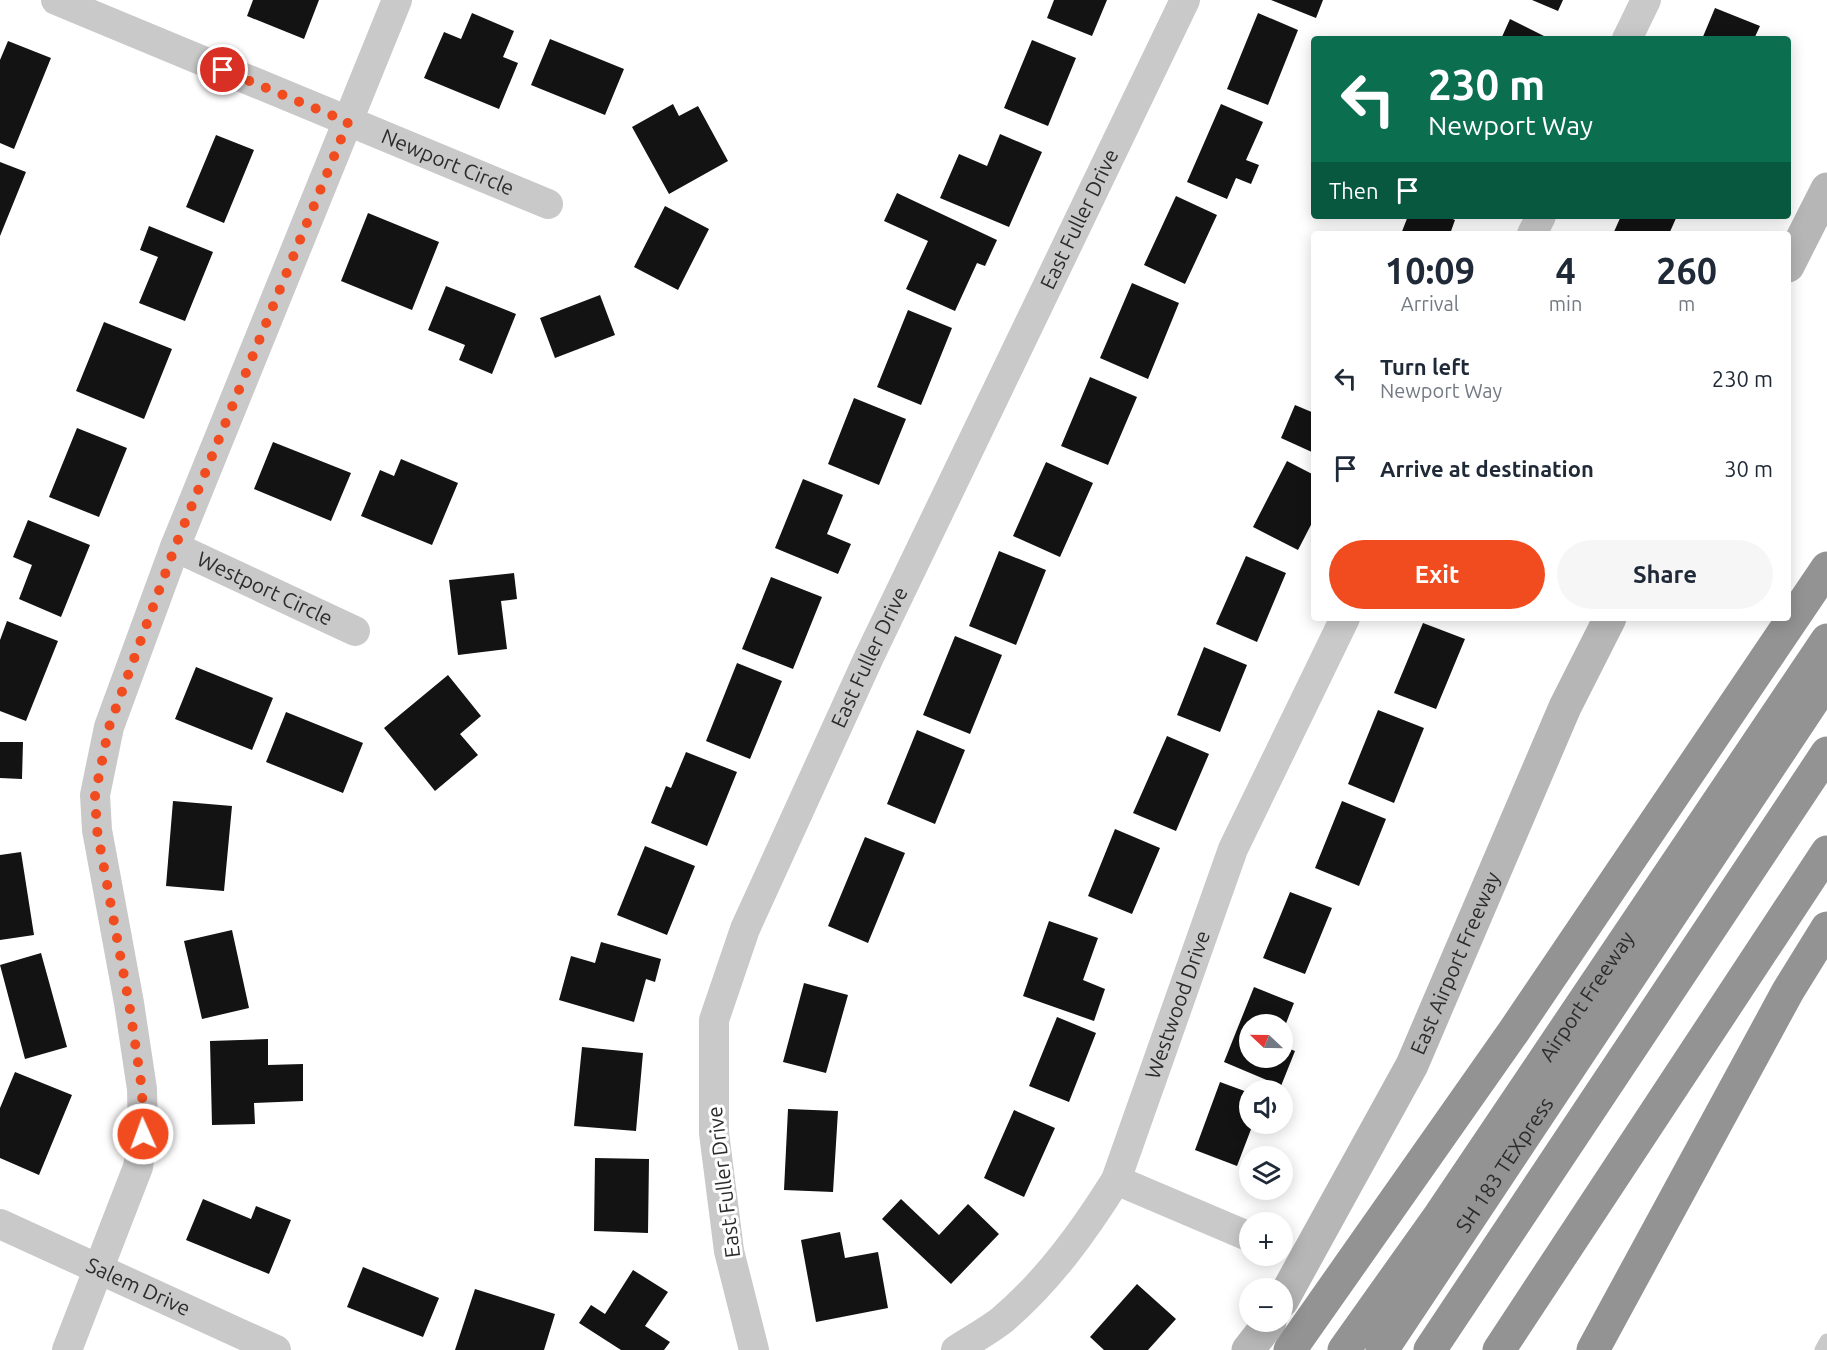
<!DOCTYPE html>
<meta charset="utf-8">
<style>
:root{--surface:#fff;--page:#f6f6f7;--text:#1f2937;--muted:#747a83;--accent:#f14c1f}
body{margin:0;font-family:Ubuntu,sans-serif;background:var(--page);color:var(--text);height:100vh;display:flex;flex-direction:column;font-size:22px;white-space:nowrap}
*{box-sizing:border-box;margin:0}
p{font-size:20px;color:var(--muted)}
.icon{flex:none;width:33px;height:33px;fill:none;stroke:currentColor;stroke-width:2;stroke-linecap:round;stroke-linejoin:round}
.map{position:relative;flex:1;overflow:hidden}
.side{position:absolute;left:1311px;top:231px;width:480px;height:390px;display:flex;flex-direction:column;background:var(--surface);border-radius:6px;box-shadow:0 3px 15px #0003}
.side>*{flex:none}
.guide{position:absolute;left:1311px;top:36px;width:480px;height:183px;border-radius:6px;box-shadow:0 3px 15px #0003;background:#0b6e4f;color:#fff;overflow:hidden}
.needle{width:39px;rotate:292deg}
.buttons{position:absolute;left:1239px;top:1014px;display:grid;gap:12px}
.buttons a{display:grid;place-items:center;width:54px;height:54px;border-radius:50%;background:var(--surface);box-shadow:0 3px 15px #0003;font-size:30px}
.pin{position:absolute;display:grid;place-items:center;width:51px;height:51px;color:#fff;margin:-26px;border:3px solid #fff;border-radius:50%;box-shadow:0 2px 6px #0007}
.me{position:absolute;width:66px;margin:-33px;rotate:358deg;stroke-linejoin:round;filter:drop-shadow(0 0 4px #0008)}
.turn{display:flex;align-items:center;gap:21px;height:126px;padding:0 18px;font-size:27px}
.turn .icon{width:78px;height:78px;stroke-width:2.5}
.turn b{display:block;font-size:42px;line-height:51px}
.then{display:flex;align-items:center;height:57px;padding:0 18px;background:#0003;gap:12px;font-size:22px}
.eta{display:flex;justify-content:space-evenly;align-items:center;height:102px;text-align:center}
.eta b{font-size:36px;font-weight:700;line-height:42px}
.button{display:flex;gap:12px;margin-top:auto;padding:12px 18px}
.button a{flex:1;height:69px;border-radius:36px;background:var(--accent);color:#fff;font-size:24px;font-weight:700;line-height:69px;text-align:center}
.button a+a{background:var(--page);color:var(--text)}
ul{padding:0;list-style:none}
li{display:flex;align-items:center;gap:18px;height:90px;padding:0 18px}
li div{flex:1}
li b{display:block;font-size:22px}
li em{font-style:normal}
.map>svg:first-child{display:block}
.building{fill:#131313}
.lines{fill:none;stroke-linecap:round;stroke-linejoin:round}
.service{stroke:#c9c9c9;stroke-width:15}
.minor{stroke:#c9c9c9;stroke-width:30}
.secondary{stroke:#b6b6b6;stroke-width:33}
.motorway{stroke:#939393;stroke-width:33}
.route{stroke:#f14c1f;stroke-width:10;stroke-dasharray:0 18}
.labels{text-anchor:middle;stroke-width:6;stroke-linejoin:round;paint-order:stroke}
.street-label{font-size:21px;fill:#2c2c2c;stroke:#fff}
</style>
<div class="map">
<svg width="1827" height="1350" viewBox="0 0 1827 1350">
<rect width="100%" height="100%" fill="#fff"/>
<path class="building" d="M253,0H319L304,39L247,16Z
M1054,0H1107L1092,36L1047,18Z
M1271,0H1323L1316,18Z
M1532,0H1563L1558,11Z
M1715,8L1760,26L1754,39H1702Z
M472,13L514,31L503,57L518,63L499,109L424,78L444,32L461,39Z
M1258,13L1298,30L1268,105L1227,89Z
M1510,19L1550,39H1501Z
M550,39L624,69L605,115L531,85Z
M1032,40L1076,58L1048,126L1004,108Z
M8,41L51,58L14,149L0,143V60Z
M673,104L679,116L698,106L728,161L669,194L632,127Z
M1221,104L1263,122L1246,160L1259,165L1251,184L1236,178L1227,199L1187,182Z
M1000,134L1042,152L1009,227L940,198L959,154L987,166Z
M216,135L254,150L224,223L186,207Z
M0,162L26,172L0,236Z
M897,193L997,240L985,266L977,263L955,311L906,289L928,241L884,221Z
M1176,196L1217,215L1185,284L1144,265Z
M665,206L709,229L678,290L634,267Z
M368,213L439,242L412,310L341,281Z
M1408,216H1445L1455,220L1450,234H1401Z
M1621,216H1677L1669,234H1613Z
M149,226L213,252L185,321L139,303L158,257L140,250Z
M1132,283L1179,303L1148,379L1100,358Z
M446,286L516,314L492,374L459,360L465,345L428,330Z
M600,295L615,335L555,358L540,318Z
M908,310L952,328L921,405L877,387Z
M104,322L172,349L144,419L76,391Z
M1090,377L1137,397L1108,465L1061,446Z
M854,398L906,419L879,485L828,464Z
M1295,405L1314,413V453L1281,438Z
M77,428L127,448L99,517L49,497Z
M273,442L351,473L331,521L254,489Z
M401,459L458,483L432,545L361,516L380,470L394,476Z
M1287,461L1314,475V519L1298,550L1253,527Z
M1046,462L1093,483L1060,557L1013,536Z
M803,479L843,495L827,534L851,544L838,574L775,548Z
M28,520L90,545L61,617L19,599L32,565L13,557Z
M999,551L1046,570L1016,645L969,626Z
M1246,556L1286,573L1257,642L1216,624Z
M514,573L517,599L501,601L507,649L458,655L449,580Z
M771,577L822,597L793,669L742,649Z
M7,621L58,641L26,721L0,711V640Z
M1423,623L1465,639L1436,709L1394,693Z
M955,636L1002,655L970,734L923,715Z
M1204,647L1247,665L1220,732L1177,715Z
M737,663L782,681L750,759L706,741Z
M196,667L273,698L252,750L175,719Z
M448,675L481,716L460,734L478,755L435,791L384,728Z
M1378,710L1424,728L1394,803L1348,784Z
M286,712L363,743L343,793L266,762Z
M917,730L965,750L935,824L887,804Z
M1167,736L1209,754L1176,831L1133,813Z
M0,742H23L22,779L0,778Z
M686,752L737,772L707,846L651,823L666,786L671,788Z
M173,801L232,806L224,891L166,886Z
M1342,801L1386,819L1359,886L1315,868Z
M1115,829L1160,848L1132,914L1088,896Z
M865,837L905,853L868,943L828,926Z
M645,846L695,866L667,935L617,915Z
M21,852L34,935L0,940V855Z
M1290,892L1332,908L1305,974L1263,958Z
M1049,921L1098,938L1083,980L1105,989L1094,1021L1023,996Z
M232,930L249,1008L202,1019L184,941Z
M601,942L661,959L655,982L646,979L634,1022L559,1000L571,956L595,963Z
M41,953L67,1047L25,1059L0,965Z
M804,983L848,995L826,1073L783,1062Z
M1254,987L1294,1003L1283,1031L1282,1024H1250V1058H1282V1046L1295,1051L1281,1086L1224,1062Z
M1057,1017L1096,1033L1069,1102L1029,1086Z
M268,1039V1065L303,1064V1101L254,1103L255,1124L212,1125L210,1041Z
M582,1047L643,1053L636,1131L574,1126Z
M15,1072L72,1095L39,1175L0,1158V1108Z
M1220,1082L1250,1093V1124H1253L1237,1166L1195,1150Z
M788,1109L838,1111L833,1192L784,1190Z
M1014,1110L1055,1128L1024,1197L984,1178Z
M595,1158L649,1159L648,1233L594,1231Z
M203,1199L251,1219L256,1206L291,1220L269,1274L186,1240Z
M901,1199L939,1235L968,1204L999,1234L951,1284L882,1219Z
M840,1232L845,1258L878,1252L888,1308L816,1322L801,1240Z
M363,1267L439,1298L423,1337L347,1307Z
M633,1270L668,1292L645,1326L670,1342L664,1350H621L579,1323L591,1305L605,1314Z
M1137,1284L1176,1319L1148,1350H1104L1090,1337Z
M475,1289L555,1314L544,1350H455Z"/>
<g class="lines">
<path class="service" d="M1822,1350L1827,1341"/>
<g class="minor">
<path id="s1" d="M56,0L548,204"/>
<path d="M1627,39L1646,0"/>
<path d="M1532,234L1541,216"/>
<path id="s2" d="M175,547L355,631"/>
<path d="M1116,1180L1250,1237"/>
<path id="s3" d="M0,1224L276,1350"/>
<path d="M67,1350L138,1167L143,1134L142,1089L129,1003L97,830L95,795L109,727L175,547L397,0"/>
<path id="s4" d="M754,1350L729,1251L714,1133V1020L745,929L869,657L1185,0"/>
<path id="s5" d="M956,1350C971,1340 988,1331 1002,1320C1049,1280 1084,1231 1116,1180L1233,849L1345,618"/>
</g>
<g class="secondary">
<path d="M1788,266L1827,189"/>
<path id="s6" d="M1282,1301L1412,1065L1565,707L1610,618"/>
<path d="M1248,1350L1270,1322"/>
</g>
<g class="motorway">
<path d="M1290,1350L1514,1031L1827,568"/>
<path id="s7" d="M1344,1350L1440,1215L1827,640"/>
<path id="s8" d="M1382,1350L1827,680"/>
<path d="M1430,1350L1827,753"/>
<path d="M1499,1350L1827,852"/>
<path d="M1593,1350L1788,991L1827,928"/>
</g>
</g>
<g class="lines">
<path class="route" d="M143,1134L142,1089L129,1003L97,830L95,795L109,727L175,547L348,122L223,70"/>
</g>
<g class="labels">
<g class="street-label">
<text dy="7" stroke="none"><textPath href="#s1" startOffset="424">Newport Circle</textPath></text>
<text dy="7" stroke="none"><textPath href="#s4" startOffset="1215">East Fuller Drive</textPath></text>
<text dy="7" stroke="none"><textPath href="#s2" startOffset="99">Westport Circle</textPath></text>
<text dy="7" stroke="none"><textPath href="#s4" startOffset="729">East Fuller Drive</textPath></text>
<text dy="7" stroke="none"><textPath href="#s6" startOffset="380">East Airport Freeway</textPath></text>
<text dy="7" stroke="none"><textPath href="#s7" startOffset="429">Airport Freeway</textPath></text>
<text dy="7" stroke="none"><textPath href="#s5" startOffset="422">Westwood Drive</textPath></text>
<text dy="7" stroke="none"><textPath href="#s8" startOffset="222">SH 183 TEXpress</textPath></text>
<text transform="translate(724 1182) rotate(-97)" y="7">East Fuller Drive</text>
<text dy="7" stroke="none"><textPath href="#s3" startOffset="152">Salem Drive</textPath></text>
</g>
</g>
</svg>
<div class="buttons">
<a><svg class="needle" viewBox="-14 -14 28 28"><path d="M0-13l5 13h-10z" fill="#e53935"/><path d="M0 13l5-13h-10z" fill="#747a83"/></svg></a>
<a><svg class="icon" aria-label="sound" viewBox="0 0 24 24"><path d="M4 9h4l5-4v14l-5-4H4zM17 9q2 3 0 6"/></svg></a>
<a><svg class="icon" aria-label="layers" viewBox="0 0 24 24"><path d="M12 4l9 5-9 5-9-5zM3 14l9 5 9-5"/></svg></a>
<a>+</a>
<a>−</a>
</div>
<div class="pin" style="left:223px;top:70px;background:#d93025"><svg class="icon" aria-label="arrive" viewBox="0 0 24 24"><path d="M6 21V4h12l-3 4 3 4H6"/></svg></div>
<svg class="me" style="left:143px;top:1134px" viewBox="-20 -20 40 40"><circle r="17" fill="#f14c1f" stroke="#fff" stroke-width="3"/><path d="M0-11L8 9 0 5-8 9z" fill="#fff"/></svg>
<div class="guide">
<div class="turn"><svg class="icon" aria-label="left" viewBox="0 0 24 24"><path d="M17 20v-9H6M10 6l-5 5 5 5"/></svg><div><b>230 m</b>Newport Way</div></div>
<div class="then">Then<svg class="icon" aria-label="arrive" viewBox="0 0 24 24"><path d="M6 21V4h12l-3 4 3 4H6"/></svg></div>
</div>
<section class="side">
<div class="eta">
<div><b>10:09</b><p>Arrival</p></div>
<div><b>4</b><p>min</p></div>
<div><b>260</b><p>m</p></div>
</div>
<ul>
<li><svg class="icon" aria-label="left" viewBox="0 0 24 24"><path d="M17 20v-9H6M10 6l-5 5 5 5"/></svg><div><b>Turn left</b><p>Newport Way</p></div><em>230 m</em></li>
<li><svg class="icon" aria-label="arrive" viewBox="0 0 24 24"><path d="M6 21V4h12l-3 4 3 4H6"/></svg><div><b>Arrive at destination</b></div><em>30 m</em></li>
</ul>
<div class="button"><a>Exit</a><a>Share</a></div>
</section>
</div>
